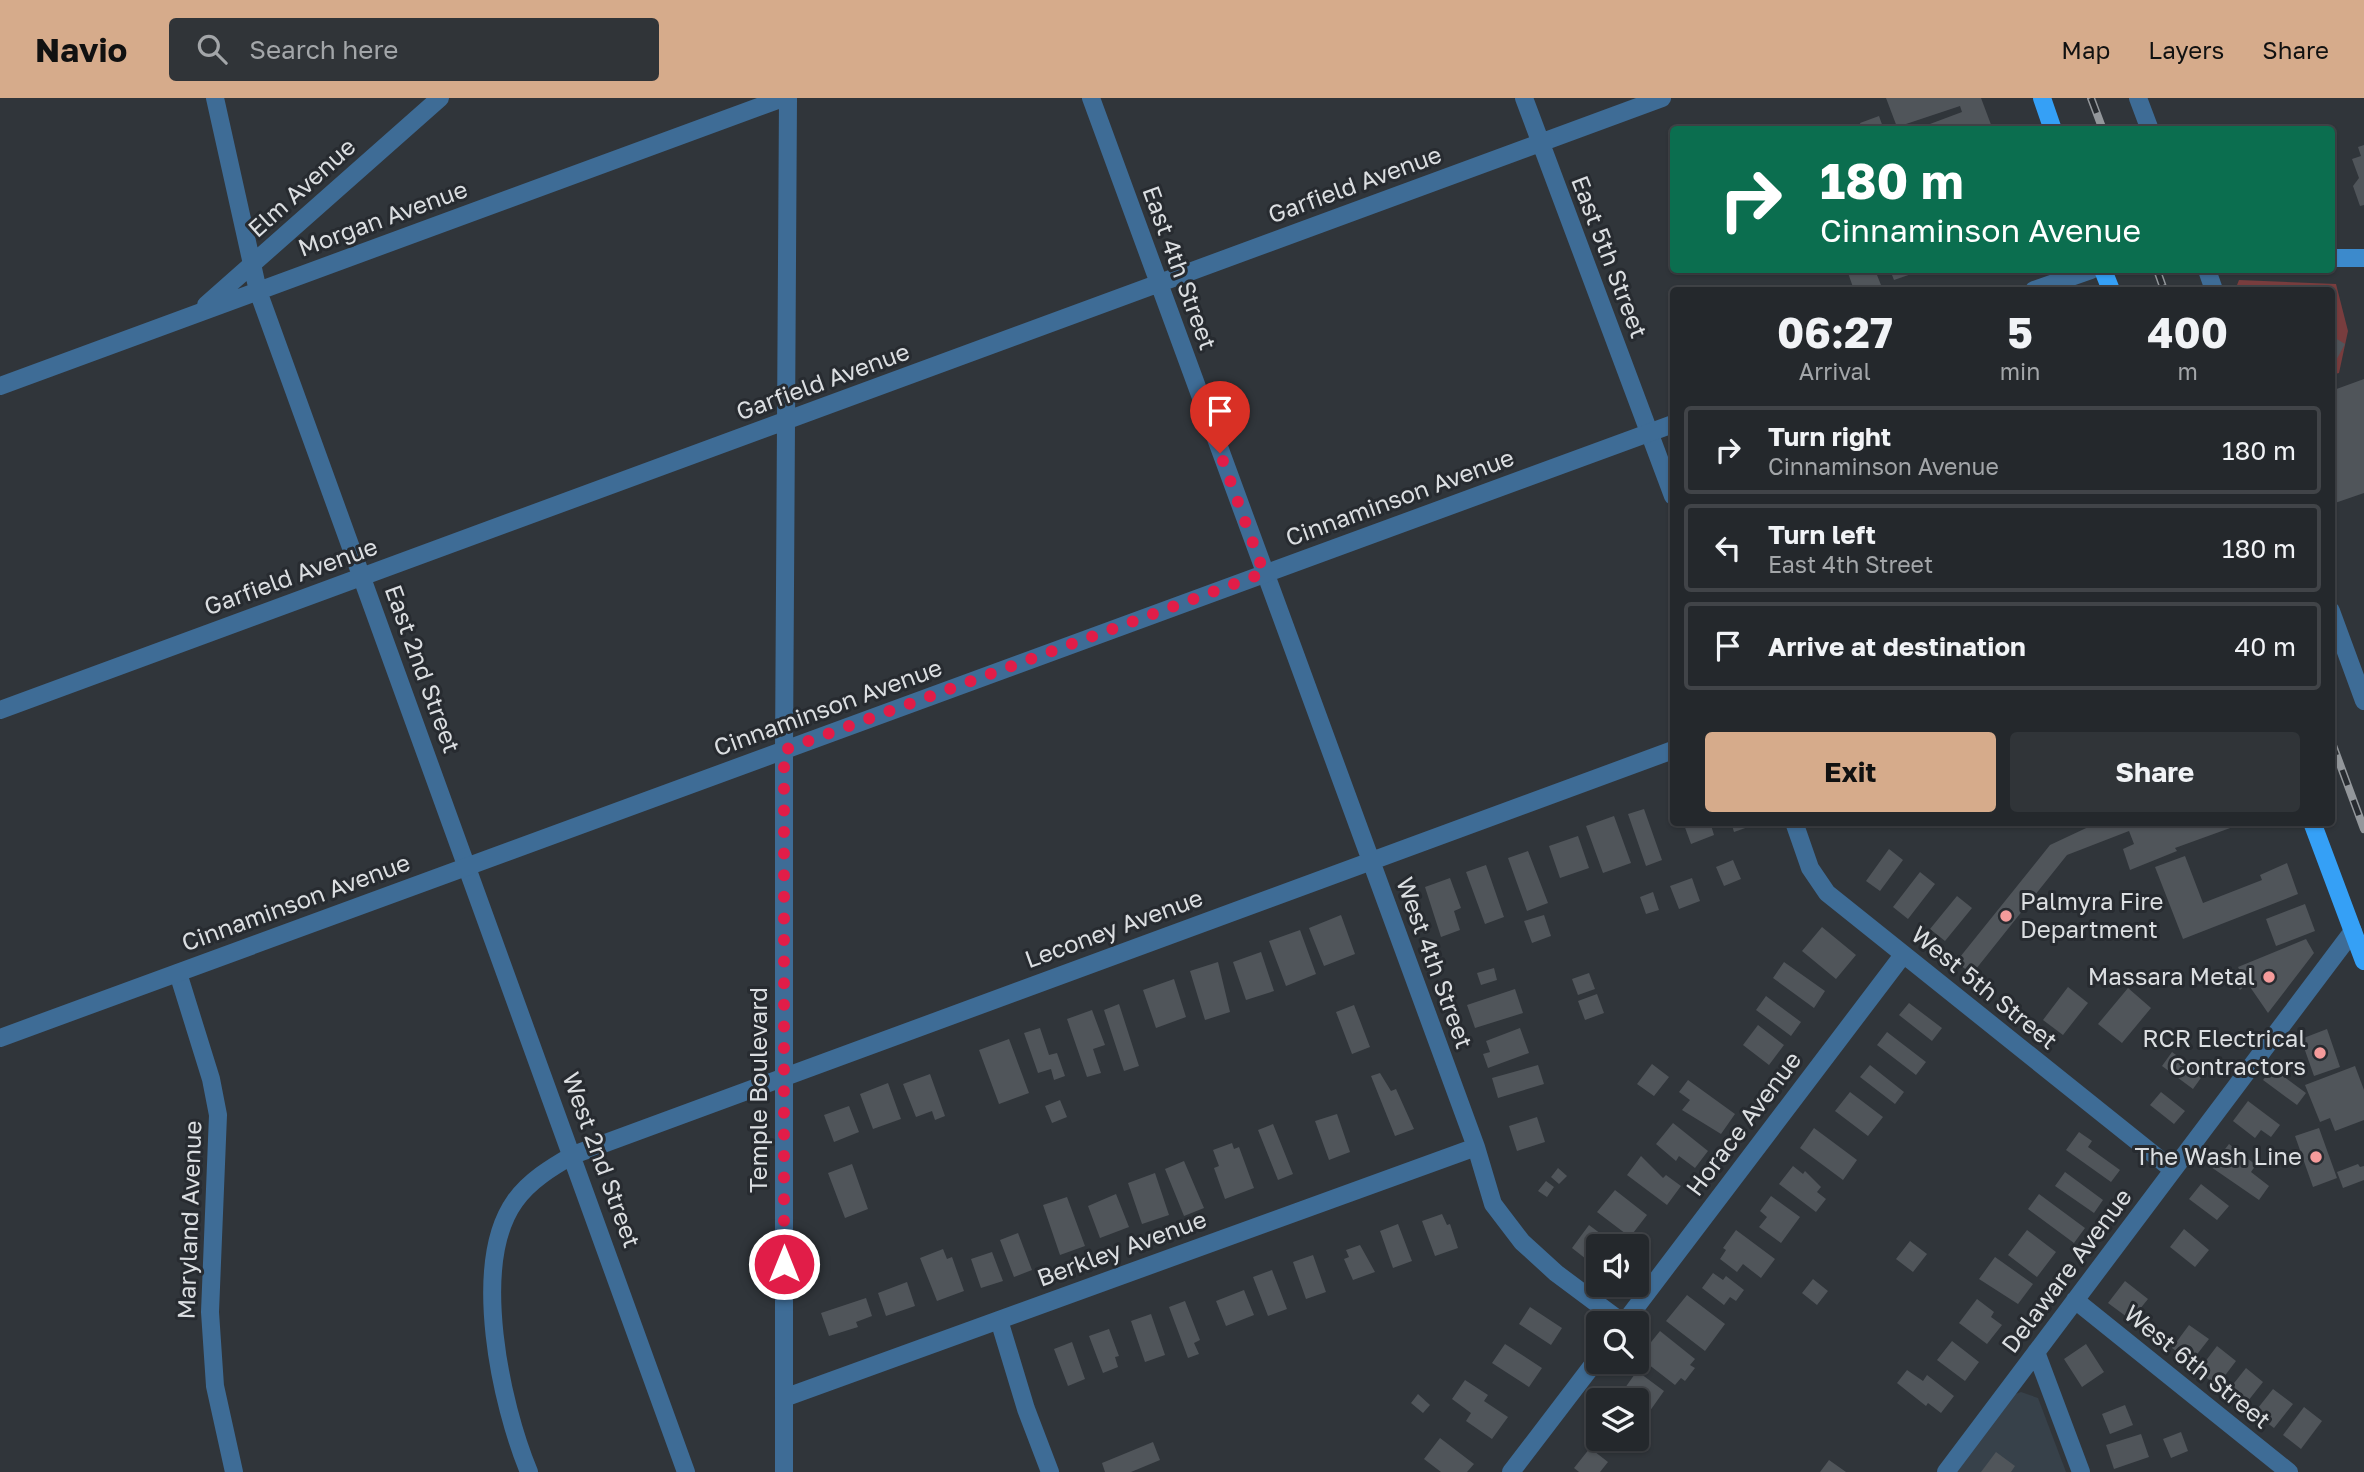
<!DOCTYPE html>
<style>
:root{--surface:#24282c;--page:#303438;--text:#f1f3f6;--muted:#a3a6a9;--line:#414448;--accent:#d6ab8b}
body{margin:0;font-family:"Golos Text",sans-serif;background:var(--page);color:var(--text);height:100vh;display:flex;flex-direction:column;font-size:26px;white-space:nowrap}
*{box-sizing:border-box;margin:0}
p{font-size:23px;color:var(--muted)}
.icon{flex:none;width:38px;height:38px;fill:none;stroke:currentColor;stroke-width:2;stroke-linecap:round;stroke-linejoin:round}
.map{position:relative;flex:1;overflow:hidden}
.sheet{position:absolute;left:1670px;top:189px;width:665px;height:539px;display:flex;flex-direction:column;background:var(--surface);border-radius:7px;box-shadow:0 2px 5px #0004,0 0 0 2px var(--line)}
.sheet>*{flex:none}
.guide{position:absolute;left:1670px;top:28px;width:665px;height:147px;border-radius:7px;box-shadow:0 2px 5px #0004,0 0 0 2px var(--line);background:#0b6e4f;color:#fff;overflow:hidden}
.controls{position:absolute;left:1586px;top:1136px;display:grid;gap:14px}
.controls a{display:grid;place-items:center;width:63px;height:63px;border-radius:7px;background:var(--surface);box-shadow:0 2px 5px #0004,0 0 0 2px var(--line);font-size:35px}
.pin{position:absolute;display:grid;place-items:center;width:60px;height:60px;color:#fff;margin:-72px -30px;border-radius:50% 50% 50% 0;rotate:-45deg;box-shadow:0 0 7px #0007}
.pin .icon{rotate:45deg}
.me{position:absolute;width:77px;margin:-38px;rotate:0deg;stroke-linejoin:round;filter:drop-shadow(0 0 5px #0008)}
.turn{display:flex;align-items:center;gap:24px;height:147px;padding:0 35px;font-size:32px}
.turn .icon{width:91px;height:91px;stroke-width:2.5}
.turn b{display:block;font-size:49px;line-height:60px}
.eta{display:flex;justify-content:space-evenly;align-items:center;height:119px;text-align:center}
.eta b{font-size:42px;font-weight:700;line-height:49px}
.action{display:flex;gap:14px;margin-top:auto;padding:14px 35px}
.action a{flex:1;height:80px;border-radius:7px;background:var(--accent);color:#111;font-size:28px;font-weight:700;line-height:80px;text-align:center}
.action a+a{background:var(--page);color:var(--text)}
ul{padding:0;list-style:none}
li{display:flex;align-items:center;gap:21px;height:88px;margin:0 14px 10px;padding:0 21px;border:4px solid var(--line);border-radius:7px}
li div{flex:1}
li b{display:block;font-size:26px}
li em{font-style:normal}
header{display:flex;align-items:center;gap:42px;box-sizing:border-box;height:98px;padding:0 35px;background:var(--accent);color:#111}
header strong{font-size:33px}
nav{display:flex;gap:38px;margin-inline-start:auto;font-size:24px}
.search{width:490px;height:63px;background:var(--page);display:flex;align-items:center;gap:18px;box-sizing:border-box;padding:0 24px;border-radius:7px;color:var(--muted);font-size:26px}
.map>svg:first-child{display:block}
.built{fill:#37414a}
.green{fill:#783d3e}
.building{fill:#50555a}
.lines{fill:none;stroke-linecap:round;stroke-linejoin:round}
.minor{stroke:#3e6c96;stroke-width:18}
.tertiary{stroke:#3e6c96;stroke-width:18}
.secondary{stroke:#3c8acc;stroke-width:18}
.primary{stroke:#35a0f6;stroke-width:18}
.rail-casing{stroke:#93979b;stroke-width:8}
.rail{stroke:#272b30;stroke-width:5;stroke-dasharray:16;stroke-linecap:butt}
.route{stroke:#e11d48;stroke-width:12;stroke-dasharray:0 21.6}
.poi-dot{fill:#f59b9b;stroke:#272b30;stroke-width:2.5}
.labels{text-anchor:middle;stroke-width:6;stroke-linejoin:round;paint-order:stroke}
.street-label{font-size:24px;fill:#dbdee1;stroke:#272b30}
.poi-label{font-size:24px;fill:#dbdee1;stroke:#272b30;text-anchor:end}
</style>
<header>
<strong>Navio</strong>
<div class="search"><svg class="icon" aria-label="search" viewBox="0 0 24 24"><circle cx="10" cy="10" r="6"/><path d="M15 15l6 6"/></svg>Search here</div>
<nav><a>Map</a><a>Layers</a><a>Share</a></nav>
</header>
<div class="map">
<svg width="2364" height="1374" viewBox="0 0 2364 1374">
<rect width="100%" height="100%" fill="#30353a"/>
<path class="built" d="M2021,1294L2038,1300L2066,1374H1955L2013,1297Z"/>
<path class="green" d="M2239,182L2336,186L2348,233L2339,275L2331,277V192H2235Z"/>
<path class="building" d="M1886,0H1981L1993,32H1932L1930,26L1962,14L1960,8L1897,29Z
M1879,18L1884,32H1862L1860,25Z
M2364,47V107L2360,108L2353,88L2359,80L2352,61L2361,58L2358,49Z
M1847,172H1875L1883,192H1854Z
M1890,172H1923L1894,182Z
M2332,238L2345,246L2333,268L2331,267Z
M2364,281V395L2332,406L2331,293Z
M1644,711L1662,762L1646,768L1628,716Z
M1614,718L1631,765L1603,775L1586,728Z
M1683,724H1710L1714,737L1691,746Z
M1731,724H1750L1751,728L1734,734Z
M2099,724L2244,725L2175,750L2177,753L2130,772L2123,751L2134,746L2129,733L2067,757L1972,876L1956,864L2050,747Z
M1578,738L1589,770L1560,780L1549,748Z
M1889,751L1903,762L1880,793L1866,783Z
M1528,753L1548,805L1527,813L1508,760Z
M2185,758L2203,805L2262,782L2260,777L2287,765L2298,796L2183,841L2155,769Z
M1733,762L1741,781L1724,788L1716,769Z
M1486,767L1504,819L1485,826L1466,774Z
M1920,774L1935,786L1908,821L1893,809Z
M1450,780L1461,810L1454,813L1460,832L1441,839L1425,789Z
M1692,780L1700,803L1679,811L1670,788Z
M1653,794L1659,812L1646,816L1640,799Z
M1957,798L1972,810L1945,843L1930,831Z
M2305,806L2315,833L2276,848L2266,821Z
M1341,817L1355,856L1324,868L1309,830Z
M1544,817L1551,838L1532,845L1524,823Z
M1822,829L1856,857L1836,881L1802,853Z
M1300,832L1316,876L1286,888L1269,843Z
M2306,841L2314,855L2268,915L2248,886L2240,892L2231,879L2240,873L2238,869Z
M1261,854L1274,893L1246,902L1233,864Z
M1218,864L1230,914L1205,922L1190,873Z
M1784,864L1825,893L1814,910L1773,880Z
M1494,870L1497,882L1481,887L1477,875Z
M1589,875L1595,891L1578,897L1572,881Z
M1174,881L1186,919L1156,930L1143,892Z
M2068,889L2088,905L2063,937L2043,922Z
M2128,890L2151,910L2122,945L2098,926Z
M1515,891L1523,915L1475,930L1467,907Z
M1597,896L1604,915L1585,922L1578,903Z
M1766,898L1801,924L1791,938L1756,912Z
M1909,905L1942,930L1932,943L1899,917Z
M1119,906L1139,968L1124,973L1104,912Z
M1354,907L1370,949L1352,956L1336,914Z
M1092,912L1105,947L1093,951L1101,975L1087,979L1067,921Z
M1758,927L1784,947L1769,967L1743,947Z
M1040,930L1049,957L1057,955L1065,978L1054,982L1051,971L1038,975L1024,935Z
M1520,930L1529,955L1488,970L1483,956L1490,954L1486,943Z
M2327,931L2340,969L2314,978L2301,941Z
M1887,934L1926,964L1916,977L1877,947Z
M1009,941L1029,995L999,1006L979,952Z
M2172,954L2203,977L2193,991L2162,968Z
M1652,966L1669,979L1654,998L1637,986Z
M1538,967L1544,986L1498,1000L1492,980Z
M1870,967L1904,994L1895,1006L1860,979Z
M2355,968L2364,992V1022L2335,1033L2330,1020L2320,1024L2305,987Z
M2272,970L2306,995L2297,1007L2263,982Z
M1380,975L1391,993L1396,991L1414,1031L1395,1038L1371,978Z
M930,976L945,1018L935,1022L932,1013L916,1019L903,986Z
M1688,982L1735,1016L1721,1036L1682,1012L1690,1002L1679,994Z
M888,985L901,1021L873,1031L860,996Z
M1850,994L1883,1019L1868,1038L1835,1013Z
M2161,994L2185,1013L2174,1026L2150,1007Z
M1060,1002L1067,1019L1052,1025L1045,1008Z
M2248,1003L2280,1027L2271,1039L2261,1032L2255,1040L2233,1023Z
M849,1008L859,1034L834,1044L824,1017Z
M1337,1016L1350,1054L1329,1062L1315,1023Z
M1537,1019L1545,1044L1517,1053L1509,1028Z
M1673,1025L1708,1053L1695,1070L1679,1058L1676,1063L1656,1046Z
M1273,1026L1293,1076L1278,1082L1258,1032Z
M1814,1030L1857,1062L1843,1082L1800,1050Z
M2319,1030L2337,1080L2313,1089L2295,1038Z
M2079,1034L2092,1043L2088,1049L2120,1072L2111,1084L2066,1052Z
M1232,1045L1234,1051L1239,1049L1254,1090L1225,1101L1214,1070L1219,1068L1213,1052Z
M2229,1046L2256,1067L2251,1074L2269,1088L2259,1102L2211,1069Z
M1641,1058L1663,1080L1666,1077L1681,1088L1667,1107L1627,1077Z
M1184,1063L1204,1110L1184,1118L1165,1071Z
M852,1066L868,1111L845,1120L828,1075Z
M2358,1066L2360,1069L2364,1068V1082L2343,1090L2337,1074Z
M1793,1068L1803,1076L1805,1073L1821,1089L1817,1094L1826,1101L1816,1114L1779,1086Z
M1558,1070L1567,1078L1559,1086L1551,1079Z
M2065,1074L2103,1102L2094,1115L2055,1088Z
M1155,1075L1169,1117L1142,1126L1128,1085Z
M1546,1083L1554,1089L1547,1099L1538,1093Z
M2201,1086L2229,1108L2217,1122L2189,1101Z
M1615,1092L1647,1117L1630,1139L1597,1114Z
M1116,1096L1129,1129L1100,1140L1088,1108Z
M2039,1096L2085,1130L2074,1145L2028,1111Z
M1771,1098L1800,1119L1781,1145L1759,1129L1767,1119L1760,1113Z
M1067,1099L1085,1148L1060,1157L1043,1107Z
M1442,1116L1447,1127L1450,1126L1458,1150L1435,1158L1422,1123Z
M1398,1126L1412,1163L1393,1170L1380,1133Z
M1589,1127L1617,1148H1598L1595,1168L1572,1150Z
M2184,1131L2209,1152L2195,1169L2170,1149Z
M1736,1132L1775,1161L1761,1180L1743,1166L1737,1174L1720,1161L1726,1152L1723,1150Z
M2027,1132L2056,1154L2037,1179L2008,1157Z
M1018,1135L1032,1172L1014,1179L1000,1142Z
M1910,1143L1927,1156L1913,1174L1896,1161Z
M1360,1147L1375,1174L1353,1182L1344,1161L1349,1159L1346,1152Z
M943,1151L947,1161L952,1159L964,1193L937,1203L920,1160Z
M992,1154L1003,1183L981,1190L971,1161Z
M1313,1157L1326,1194L1306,1201L1293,1164Z
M1995,1159L2033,1186L2018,1206L1979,1181Z
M1272,1172L1287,1211L1268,1218L1253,1179Z
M1713,1175L1723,1182L1726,1178L1744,1192L1736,1203L1730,1199L1724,1207L1702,1190Z
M1813,1181L1828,1193L1817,1207L1802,1195Z
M2125,1183L2148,1201L2131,1222L2108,1205Z
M907,1184L915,1208L886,1218L878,1195Z
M1244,1192L1254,1217L1226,1228L1216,1203Z
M1687,1197L1725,1226L1705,1253L1666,1223Z
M866,1200L872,1218L856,1224L858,1229L829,1238L821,1215Z
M1977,1201L1994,1214L1991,1219L2002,1227L1987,1246L1959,1225Z
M1185,1203L1200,1242L1194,1245L1199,1256L1188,1260L1169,1209Z
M1530,1209L1562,1230L1551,1247L1519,1226Z
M1151,1216L1165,1257L1145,1264L1131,1223Z
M2189,1227L2209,1241L2191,1264L2172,1250Z
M1109,1231L1119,1258L1115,1259L1118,1269L1103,1275L1089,1238Z
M1660,1233L1695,1261L1690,1267L1695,1270L1685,1283L1681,1280L1675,1287L1639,1259Z
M1952,1243L1979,1264L1965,1283L1937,1262Z
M1072,1244L1085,1281L1068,1288L1054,1251Z
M1505,1246L1542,1270L1529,1289L1492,1265Z
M2086,1246L2104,1274L2082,1289L2064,1261Z
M2217,1248L2236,1263L2217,1288L2198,1273Z
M2246,1270L2263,1284L2244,1308L2227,1294Z
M1907,1272L1923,1283L1927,1277L1954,1298L1941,1315L1928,1305L1926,1308L1897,1285Z
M1637,1273L1664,1293L1647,1317L1636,1309V1302H1627L1620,1297Z
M1465,1282L1488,1297L1484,1303L1508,1319L1492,1341L1466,1323L1471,1315L1452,1301Z
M2273,1291L2293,1306L2274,1330L2254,1315Z
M1418,1296L1430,1307L1423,1315L1411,1305Z
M2125,1307L2133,1327L2110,1336L2102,1316Z
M2304,1309L2322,1323L2301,1351L2283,1337Z
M2181,1334L2188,1353L2171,1360L2163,1341Z
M2141,1336L2149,1359L2114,1371L2106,1347Z
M1440,1340L1474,1366L1467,1374H1441L1424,1361Z
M1153,1344L1160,1362L1131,1374H1105L1102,1365Z
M1590,1350L1608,1364L1600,1374H1579L1574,1370Z
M1996,1354L2015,1368L2011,1374H1981Z
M1829,1362L1846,1374H1820Z"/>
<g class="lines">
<path class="minor" d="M215,0L258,193L686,1374
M1091,0L1476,1049L1493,1106L1522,1144L1556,1175L1623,1225
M1524,0L1673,398
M2138,0L2150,32
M2207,172L2214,192
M206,207L440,0
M0,288L783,0
M2331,513L2364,603
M0,612L1662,0
M784,652L788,0
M1794,724L1810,770L1827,795L2173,1072
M178,875L211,981L218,1017L210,1214L215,1288L234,1374
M2075,1202L2289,1374
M999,1222L1026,1311L1050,1374
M1624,1225L1903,857
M2036,1254L2081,1374
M784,1300L1476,1049
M529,1374C501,1307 470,1166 515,1103C529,1083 552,1069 573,1057L1673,652
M1511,1374L1598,1260
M1946,1374L2353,833"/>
<path class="tertiary" d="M2034,192L2091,172
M0,940L1673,326
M784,1374V652"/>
<path class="secondary" d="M2331,160H2364"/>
<path class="primary" d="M2042,0L2053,32
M2103,172L2111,192
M2312,724L2364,863"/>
<g class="rail-casing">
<path id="rail" d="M2091,0L2103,32
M2157,172L2164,192
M2331,642L2364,731"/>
</g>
<use href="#rail" class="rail"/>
</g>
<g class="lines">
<path class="route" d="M784,1166V652L1264,475L1220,355"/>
</g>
<g class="poi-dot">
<circle cx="2006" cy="818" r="7"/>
<circle cx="2269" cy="879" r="7"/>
<circle cx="2320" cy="955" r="7"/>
<circle cx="2316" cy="1059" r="7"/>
</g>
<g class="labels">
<g class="street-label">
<text transform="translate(1355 87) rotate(-20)" y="8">Garfield Avenue</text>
<text transform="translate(302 90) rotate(-42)" y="8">Elm Avenue</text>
<text transform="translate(383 121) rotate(-20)" y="8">Morgan Avenue</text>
<text transform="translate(1609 159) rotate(69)" y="8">East 5th Street</text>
<text transform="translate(1179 170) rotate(70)" y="8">East 4th Street</text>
<text transform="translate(823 284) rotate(-20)" y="8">Garfield Avenue</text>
<text transform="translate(1400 400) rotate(-20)" y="8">Cinnaminson Avenue</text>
<text transform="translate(291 479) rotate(-20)" y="8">Garfield Avenue</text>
<text transform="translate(422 571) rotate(70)" y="8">East 2nd Street</text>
<text transform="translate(828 610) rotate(-20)" y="8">Cinnaminson Avenue</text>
<text transform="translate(296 805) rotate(-20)" y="8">Cinnaminson Avenue</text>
<text transform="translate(1114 831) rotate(-20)" y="8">Leconey Avenue</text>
<text transform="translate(1434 865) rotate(70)" y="8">West 4th Street</text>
<text transform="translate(1984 890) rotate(39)" y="8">West 5th Street</text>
<text transform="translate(759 992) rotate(-90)" y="8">Temple Boulevard</text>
<text transform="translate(1744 1026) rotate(-53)" y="8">Horace Avenue</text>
<text transform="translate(601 1062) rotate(70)" y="8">West 2nd Street</text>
<text transform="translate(190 1122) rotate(-88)" y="8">Maryland Avenue</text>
<text transform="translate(1122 1151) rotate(-20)" y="8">Berkley Avenue</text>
<text transform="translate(2067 1173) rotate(-53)" y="8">Delaware Avenue</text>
<text transform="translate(2197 1269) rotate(39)" y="8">West 6th Street</text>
</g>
<g class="poi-label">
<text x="2020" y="812" text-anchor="start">Palmyra Fire<tspan x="2020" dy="28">Department</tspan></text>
<text x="2255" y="887">Massara Metal</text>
<text x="2306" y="949">RCR Electrical<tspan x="2306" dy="28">Contractors</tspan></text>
<text x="2302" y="1067">The Wash Line</text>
</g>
</g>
</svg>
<div class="controls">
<a><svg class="icon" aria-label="sound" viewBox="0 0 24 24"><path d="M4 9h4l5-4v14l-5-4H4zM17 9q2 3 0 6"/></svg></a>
<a><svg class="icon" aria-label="search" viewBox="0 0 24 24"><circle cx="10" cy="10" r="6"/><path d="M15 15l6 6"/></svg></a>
<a><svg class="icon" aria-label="layers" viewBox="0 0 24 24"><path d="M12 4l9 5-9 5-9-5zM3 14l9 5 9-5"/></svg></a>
</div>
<div class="pin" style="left:1220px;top:355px;background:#d93025"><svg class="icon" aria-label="arrive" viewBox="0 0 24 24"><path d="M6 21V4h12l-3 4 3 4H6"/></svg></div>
<svg class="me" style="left:784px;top:1166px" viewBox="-20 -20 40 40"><circle r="17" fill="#e11d48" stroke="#fff" stroke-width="3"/><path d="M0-11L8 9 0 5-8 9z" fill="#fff"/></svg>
<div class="guide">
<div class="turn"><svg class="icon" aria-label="right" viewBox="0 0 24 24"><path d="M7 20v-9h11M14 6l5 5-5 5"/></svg><div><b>180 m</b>Cinnaminson Avenue</div></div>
</div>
<section class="sheet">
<div class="eta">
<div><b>06:27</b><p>Arrival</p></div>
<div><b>5</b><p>min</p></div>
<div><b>400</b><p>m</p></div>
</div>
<ul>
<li><svg class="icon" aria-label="right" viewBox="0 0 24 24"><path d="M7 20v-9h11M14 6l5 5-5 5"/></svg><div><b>Turn right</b><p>Cinnaminson Avenue</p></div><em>180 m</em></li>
<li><svg class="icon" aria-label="left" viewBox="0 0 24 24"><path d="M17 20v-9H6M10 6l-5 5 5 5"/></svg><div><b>Turn left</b><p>East 4th Street</p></div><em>180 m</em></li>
<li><svg class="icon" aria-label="arrive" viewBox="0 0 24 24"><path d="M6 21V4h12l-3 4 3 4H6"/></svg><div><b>Arrive at destination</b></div><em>40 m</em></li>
</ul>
<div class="action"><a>Exit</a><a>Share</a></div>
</section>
</div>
